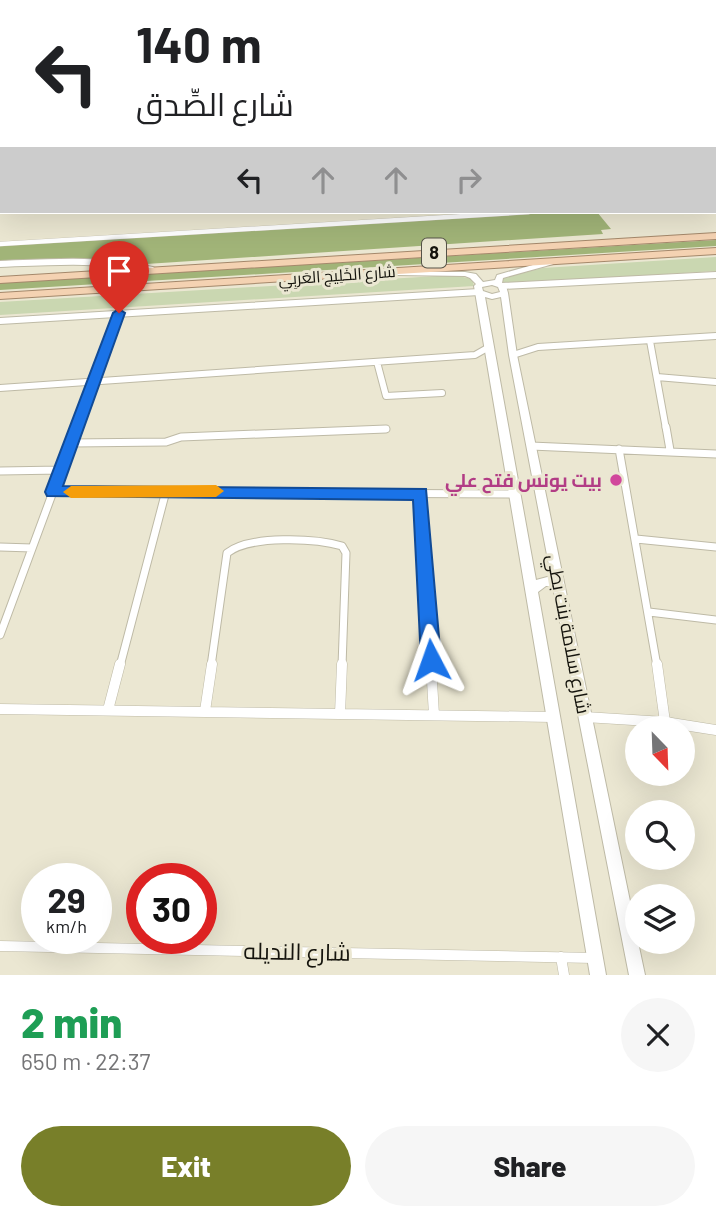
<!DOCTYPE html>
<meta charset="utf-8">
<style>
:root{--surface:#fff;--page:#f6f6f6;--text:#202124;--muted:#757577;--accent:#787f29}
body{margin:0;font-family:Barlow,Cairo,sans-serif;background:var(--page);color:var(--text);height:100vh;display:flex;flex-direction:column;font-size:26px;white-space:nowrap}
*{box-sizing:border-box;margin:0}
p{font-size:23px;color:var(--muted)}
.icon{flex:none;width:38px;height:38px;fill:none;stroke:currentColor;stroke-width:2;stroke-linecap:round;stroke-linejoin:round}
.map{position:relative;height:975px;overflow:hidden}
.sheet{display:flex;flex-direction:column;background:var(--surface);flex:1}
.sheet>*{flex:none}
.hud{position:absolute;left:0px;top:0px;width:718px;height:214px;box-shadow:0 7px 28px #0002;background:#fff;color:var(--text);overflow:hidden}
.needle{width:46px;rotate:157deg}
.tools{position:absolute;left:625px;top:716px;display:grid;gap:14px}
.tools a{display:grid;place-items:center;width:70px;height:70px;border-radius:50%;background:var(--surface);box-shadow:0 7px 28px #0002;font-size:35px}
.speed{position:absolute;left:21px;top:863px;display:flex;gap:14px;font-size:35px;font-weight:700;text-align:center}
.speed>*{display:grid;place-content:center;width:91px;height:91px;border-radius:50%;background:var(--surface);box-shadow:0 7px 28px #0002;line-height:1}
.speed small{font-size:18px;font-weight:400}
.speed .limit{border:10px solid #d22;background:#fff;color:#111}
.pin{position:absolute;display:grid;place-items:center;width:60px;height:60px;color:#fff;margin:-72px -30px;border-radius:50% 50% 50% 0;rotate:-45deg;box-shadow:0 0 7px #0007}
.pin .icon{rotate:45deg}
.me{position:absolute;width:77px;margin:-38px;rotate:356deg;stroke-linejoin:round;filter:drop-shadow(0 0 5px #0008)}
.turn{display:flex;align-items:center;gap:24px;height:147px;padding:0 21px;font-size:32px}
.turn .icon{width:91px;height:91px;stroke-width:2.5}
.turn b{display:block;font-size:49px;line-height:60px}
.lanes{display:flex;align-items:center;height:66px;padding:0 21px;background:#0003;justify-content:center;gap:35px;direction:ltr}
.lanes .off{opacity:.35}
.round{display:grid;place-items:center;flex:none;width:74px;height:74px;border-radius:37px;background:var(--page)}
.head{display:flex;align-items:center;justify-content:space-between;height:119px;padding:0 21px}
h1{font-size:42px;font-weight:800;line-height:52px;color:#1e9e55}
.button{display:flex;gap:14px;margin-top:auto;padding:14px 21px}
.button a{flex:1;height:80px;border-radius:42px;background:var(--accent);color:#fff;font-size:28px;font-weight:800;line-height:80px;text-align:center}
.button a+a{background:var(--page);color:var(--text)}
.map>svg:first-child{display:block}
.green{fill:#cad7b1}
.forest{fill:#a1b478}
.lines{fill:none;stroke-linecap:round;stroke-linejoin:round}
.minor-far4-casing{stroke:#bebaa6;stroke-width:4.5}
.minor-far3-casing{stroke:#bebaa6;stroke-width:5}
.minor-far2-casing{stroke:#bebaa6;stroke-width:8}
.minor-far1-casing{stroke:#bebaa6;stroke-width:9}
.minor-casing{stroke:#bebaa6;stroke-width:11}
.secondary-casing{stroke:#bebaa6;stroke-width:2}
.trunk-casing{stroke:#a4886b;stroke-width:2}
.minor-far4{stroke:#fff;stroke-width:3.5}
.minor-far3{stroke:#fff;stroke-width:4.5}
.minor-far2{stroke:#fff;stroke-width:6}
.minor-far1{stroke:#fff;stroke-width:7}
.minor{stroke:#fff;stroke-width:10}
.secondary{fill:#fff;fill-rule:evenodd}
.trunk{fill:#f4d2b2;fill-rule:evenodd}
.route{fill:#1a73e8;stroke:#114b97;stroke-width:2}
.slow{fill:#f59e0b}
.hotel-dot{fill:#d1479c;stroke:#ebe7d2;stroke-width:2.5}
.labels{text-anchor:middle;stroke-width:6;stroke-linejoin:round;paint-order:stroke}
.far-street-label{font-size:16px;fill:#15140d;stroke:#ebe7d2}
.shield{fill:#ebe7d2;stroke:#555348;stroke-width:2}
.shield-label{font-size:18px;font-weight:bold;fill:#15140d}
.hotel-label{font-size:19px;font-weight:bold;fill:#b23c85;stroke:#ebe7d2;text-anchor:end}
.street-label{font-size:19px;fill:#15140d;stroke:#ebe7d2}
.near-street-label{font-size:23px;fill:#15140d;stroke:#ebe7d2}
</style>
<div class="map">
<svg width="716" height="975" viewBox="0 0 716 975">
<rect width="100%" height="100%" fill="#ebe7d2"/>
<path class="green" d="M716,257V271L503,284L501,278L543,268Z
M454,275L472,279L474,286L0,315V302Z"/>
<path class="forest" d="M559,212H597L611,229L601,230L603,234L131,265L0,261V245Z
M716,240V246L0,290V283Z"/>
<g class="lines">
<g class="minor-far4-casing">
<path id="minor-far4" d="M416,2L418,0
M489,2H495"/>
</g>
<g class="minor-far3-casing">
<path id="minor-far3" d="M0,244L529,212"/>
</g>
<g class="minor-far2-casing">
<path id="minor-far2" d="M0,264C49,262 104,258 152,270
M502,286L716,275
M0,321L479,292
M650,341L666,429
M513,355L538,347L716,336
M377,362L386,396L442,393
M657,377L716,382
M0,388L475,355L489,347
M76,429L119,313"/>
</g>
<g class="minor-far1-casing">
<path id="minor-far1" d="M666,427L670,450
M72,443L166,442L181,437L386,429
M531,446L716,454
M619,449L657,666
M0,471L61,470
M53,492L515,494
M421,494L431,666
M636,539L716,547
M0,547L32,548
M649,612L716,620
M0,635L77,427
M120,666L166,491
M211,666L227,553C250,535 315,538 342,546L346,553L342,666"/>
</g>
<g class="minor-casing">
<path id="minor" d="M431,664L434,715
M657,664L665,722
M0,709L553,717
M108,710L120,664
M205,711L212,664
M340,714L342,664
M585,717L665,722L716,730
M0,946L594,958
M561,957L564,975"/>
</g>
<g class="secondary-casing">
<path id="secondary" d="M554,259L558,261L557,263L503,278L502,283L506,286L508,293L517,355L637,935V942H638L645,975H629L554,592L552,586H546L538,592L606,975H590L475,292L474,286L476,284L470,278L465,276L397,275L393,273L397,271L465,272L476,274L483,282L495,280L497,275ZM492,285L498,287L500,292L492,294L483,291L482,287ZM485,297L492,299L501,297L509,355L551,576L536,580Z"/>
</g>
<g class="trunk-casing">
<path id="trunk" d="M716,233V239L0,283V277Z
M716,248V254L0,299V293Z"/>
</g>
<use href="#minor-far4" class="minor-far4"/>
<use href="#minor-far3" class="minor-far3"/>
<use href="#minor-far2" class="minor-far2"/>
<use href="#minor-far1" class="minor-far1"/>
<use href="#minor" class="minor"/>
<use href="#secondary" class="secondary"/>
<use href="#trunk" class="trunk"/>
</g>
<path class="route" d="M119,309L125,313L63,486L426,489L441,660L438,666L431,668L424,666L421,660L413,500L47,496L45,492L113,313Z"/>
<path class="slow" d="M216,485L224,491L216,497L71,498L63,492L71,486Z"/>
<circle class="hotel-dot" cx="616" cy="480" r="7"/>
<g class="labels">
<g class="far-street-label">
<text transform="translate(337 275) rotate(-4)" y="6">شارع الخَلِيج العَربِي</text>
</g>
<rect class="shield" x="422" y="238.5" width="24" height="29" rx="5"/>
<g class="shield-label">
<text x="434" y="259">8</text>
</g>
<g class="hotel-label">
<text x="602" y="487">بيت يونس فتح علي</text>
</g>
<g class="street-label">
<text transform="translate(569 634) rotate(79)" y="7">شارع سلامة بنت بطي</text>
</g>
<g class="near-street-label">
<text transform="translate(297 952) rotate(1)" y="8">شارع النديله</text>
</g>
</g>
</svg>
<div class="tools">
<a><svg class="needle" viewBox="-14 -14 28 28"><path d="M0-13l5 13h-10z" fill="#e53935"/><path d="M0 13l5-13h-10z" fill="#757577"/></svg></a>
<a><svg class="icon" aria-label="search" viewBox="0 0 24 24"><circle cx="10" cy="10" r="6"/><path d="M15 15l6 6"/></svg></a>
<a><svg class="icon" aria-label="layers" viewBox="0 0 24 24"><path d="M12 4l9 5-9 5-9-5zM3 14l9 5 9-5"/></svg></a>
</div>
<div class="speed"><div>29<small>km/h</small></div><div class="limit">30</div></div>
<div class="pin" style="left:119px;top:313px;background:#d93025"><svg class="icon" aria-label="arrive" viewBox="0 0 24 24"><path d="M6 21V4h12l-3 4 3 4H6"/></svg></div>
<svg class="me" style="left:431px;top:660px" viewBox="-20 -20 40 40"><path d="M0-17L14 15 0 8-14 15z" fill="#1a73e8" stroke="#fff" stroke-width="4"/></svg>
<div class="hud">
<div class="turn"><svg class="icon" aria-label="left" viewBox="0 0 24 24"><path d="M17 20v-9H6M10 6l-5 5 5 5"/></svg><div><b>140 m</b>شارع الصِّدق</div></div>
<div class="lanes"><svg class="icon" aria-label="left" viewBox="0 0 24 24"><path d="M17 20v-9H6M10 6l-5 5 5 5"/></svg><svg class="icon off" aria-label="ahead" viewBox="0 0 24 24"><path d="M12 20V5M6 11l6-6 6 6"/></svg><svg class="icon off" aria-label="ahead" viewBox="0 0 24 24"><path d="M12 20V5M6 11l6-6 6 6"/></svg><svg class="icon off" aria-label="right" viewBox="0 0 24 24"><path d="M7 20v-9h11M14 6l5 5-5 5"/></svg></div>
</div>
</div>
<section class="sheet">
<div class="head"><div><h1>2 min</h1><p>650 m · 22:37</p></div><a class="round"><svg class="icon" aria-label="close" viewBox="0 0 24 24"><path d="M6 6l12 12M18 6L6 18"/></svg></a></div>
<div class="button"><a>Exit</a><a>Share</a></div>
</section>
